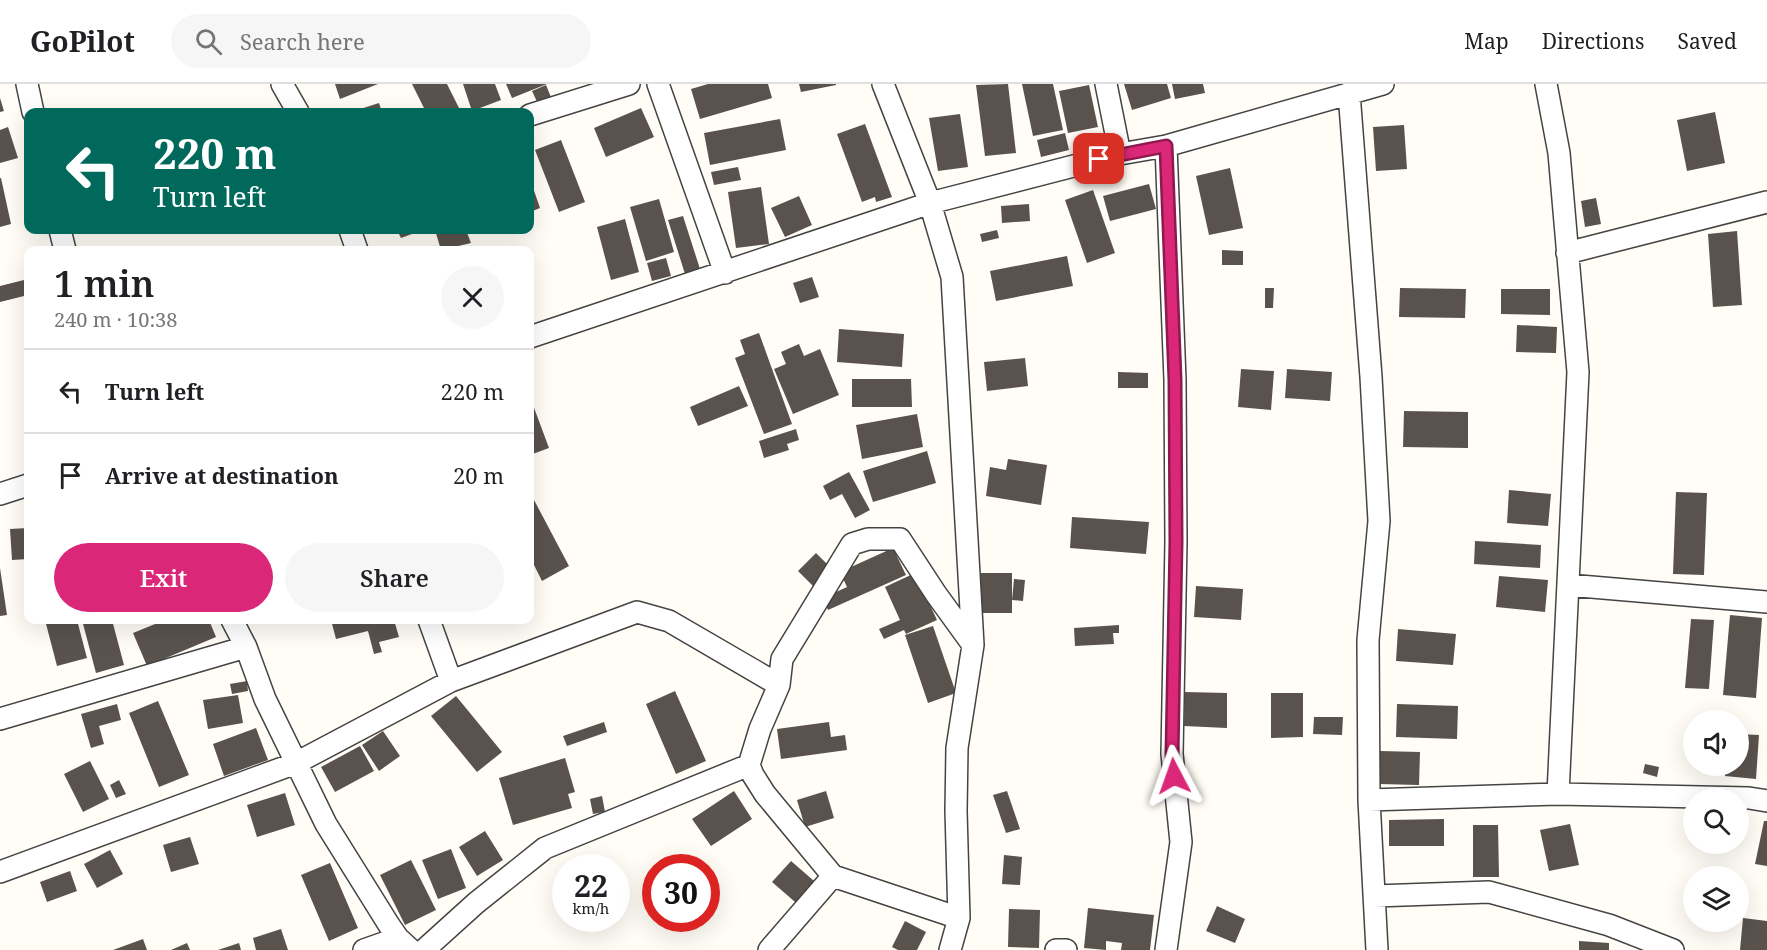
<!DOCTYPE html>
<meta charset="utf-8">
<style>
:root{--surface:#fff;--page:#f6f6f6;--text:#202124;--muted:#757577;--line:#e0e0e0;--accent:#db2777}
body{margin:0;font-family:"Noto Serif",serif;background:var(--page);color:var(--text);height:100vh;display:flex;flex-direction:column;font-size:22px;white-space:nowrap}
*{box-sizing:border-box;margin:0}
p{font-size:20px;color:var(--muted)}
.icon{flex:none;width:33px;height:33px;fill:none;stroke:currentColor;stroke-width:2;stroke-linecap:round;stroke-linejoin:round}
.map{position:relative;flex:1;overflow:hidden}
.sheet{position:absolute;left:24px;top:162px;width:510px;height:378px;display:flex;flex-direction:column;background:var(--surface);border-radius:12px;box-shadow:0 6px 24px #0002}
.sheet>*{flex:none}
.guide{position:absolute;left:24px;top:24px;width:510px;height:126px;border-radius:12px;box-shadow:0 6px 24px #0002;background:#00695c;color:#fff;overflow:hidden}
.fabs{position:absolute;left:1683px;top:626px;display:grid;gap:12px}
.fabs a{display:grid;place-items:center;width:66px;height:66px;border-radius:50%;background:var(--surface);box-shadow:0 6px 24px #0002;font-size:30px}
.speed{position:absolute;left:552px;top:770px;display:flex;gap:12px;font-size:30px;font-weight:700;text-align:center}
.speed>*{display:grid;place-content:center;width:78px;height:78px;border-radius:50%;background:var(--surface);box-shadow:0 6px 24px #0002;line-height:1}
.speed small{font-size:15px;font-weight:400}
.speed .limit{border:9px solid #d22;background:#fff;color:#111}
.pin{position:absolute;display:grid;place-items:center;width:51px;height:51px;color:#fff;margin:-26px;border-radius:12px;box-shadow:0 3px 9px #0006}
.me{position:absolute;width:66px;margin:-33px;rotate:356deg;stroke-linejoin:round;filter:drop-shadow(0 0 4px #0008)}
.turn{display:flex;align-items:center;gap:21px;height:126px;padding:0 30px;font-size:27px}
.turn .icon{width:78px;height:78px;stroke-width:2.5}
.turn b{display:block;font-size:42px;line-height:51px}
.round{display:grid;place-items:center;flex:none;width:63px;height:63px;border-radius:32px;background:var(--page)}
.overview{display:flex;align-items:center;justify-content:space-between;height:102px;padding:0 30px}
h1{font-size:36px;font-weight:600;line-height:45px}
.primary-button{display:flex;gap:12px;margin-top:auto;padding:12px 30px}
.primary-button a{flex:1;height:69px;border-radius:36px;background:var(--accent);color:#fff;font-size:24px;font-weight:600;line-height:69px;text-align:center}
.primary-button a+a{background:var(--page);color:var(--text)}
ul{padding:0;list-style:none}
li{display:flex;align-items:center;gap:18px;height:84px;padding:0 30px;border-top:2px solid var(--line)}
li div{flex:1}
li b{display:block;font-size:22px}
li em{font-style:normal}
header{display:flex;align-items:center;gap:36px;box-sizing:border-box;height:84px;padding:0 30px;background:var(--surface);border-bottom:2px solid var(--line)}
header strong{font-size:28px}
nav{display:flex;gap:33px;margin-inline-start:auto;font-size:21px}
.search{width:420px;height:54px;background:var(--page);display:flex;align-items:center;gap:15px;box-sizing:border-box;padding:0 21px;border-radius:33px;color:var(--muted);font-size:22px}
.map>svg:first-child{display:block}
.building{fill:#5a524d}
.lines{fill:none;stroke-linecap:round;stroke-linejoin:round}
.street-casing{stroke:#444;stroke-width:24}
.street{stroke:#fff;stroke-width:21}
.route-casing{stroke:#8e194d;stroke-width:15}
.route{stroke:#db2777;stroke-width:10}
</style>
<header>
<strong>GoPilot</strong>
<div class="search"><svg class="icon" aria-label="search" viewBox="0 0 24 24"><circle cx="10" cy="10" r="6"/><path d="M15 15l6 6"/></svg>Search here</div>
<nav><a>Map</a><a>Directions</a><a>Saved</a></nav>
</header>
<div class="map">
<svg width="1767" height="866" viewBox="0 0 1767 866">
<rect width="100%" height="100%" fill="#fffdf5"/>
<path class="building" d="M335,0H378L340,15Z
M412,0H447L461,28H426Z
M463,0H495L501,16L472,27Z
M506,0H547L512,14Z
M708,0H768L772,14L700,35L691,5Z
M799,0H836V1L801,8Z
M1008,0L1016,69L985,72L976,1Z
M1022,0H1053L1063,46L1033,52Z
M1124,0H1167L1171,14L1132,26Z
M1172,0H1203L1205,9L1175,15Z
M546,1L553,18L540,24L532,7Z
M1089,1L1098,43L1068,49L1059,7Z
M0,14L4,27L0,28Z
M379,19L382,28H351Z
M641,24L654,53L606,73L594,44Z
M1715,28L1725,79L1687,87L1677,36Z
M960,30L968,83L938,87L929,34Z
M780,35L786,66L710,81L704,49Z
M865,40L892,113L876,118L875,113L862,118L837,50Z
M1404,41L1407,85L1376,87L1373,43Z
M8,43L18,74L0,79V46Z
M1065,49L1069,66L1041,73L1037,56Z
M561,56L585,118L559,128L535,66Z
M1097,60L1100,67L1082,73L1079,66Z
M738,83L741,96L714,101L711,88Z
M1230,84L1243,144L1209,151L1196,92Z
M1,94L11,140L0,143V94Z
M530,95L540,124L530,128Z
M1149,100L1156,125L1110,137L1103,112Z
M761,103L769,160L736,164L728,108Z
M1093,106L1115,169L1087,179L1065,116Z
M799,112L812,141L785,153L771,124Z
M1596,114L1601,140L1585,143L1581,117Z
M659,115L674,168L646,177L630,123Z
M1029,120L1030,137L1002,139L1001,122Z
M683,132L700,185L685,190L668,136Z
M625,135L639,188L611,196L597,143Z
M397,146H423L401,154Z
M435,146H466L471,159L441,166Z
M997,146L999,154L982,158L980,150Z
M1737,147L1742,221L1713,223L1708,150Z
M1222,166L1243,167V181H1222Z
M1067,172L1073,202L996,217L990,187Z
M666,174L671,192L652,197L647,179Z
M812,193L819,213L800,219L793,199Z
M28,195V211L0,218V202Z
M1265,204H1274L1273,224H1265Z
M1400,204L1466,205L1465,234L1399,233Z
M1501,205H1550V231L1501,230Z
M1517,241L1557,243L1556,269L1516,268Z
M839,245L904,250L902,283L837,278Z
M759,249L792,340L764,350L735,274L745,270L740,256Z
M799,260L804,272L820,265L839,311L793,330L774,285L786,280L781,268Z
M1025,274L1028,302L987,307L984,278Z
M1241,285L1274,287L1271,326L1238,323Z
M1287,285L1332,288L1330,317L1285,314Z
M1118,288L1148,289V304H1118Z
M852,295H911L912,323H852Z
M739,302L748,322L698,342L690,323Z
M530,313L549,364L530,371Z
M1404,327L1468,328V364L1403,363Z
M917,330L923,363L862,375L856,341Z
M796,345L799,356L787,360L789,366L764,374L759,357Z
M927,367L936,399L873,418L863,387Z
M1008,375L1047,381L1041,421L986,412L990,383L1006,386Z
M849,388L870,426L855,434L842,410L830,416L823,402Z
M1509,406L1551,410L1548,442L1507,439Z
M1676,408L1707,409L1704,491L1673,490Z
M534,416L569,482L542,497L530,473V419Z
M1072,433L1149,438L1146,470L1070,464Z
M28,444V475L12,476L10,445Z
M1475,457L1541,461L1540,484L1474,480Z
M893,464L906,491L828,526L823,514L847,503L840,488Z
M816,469L834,487L816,505L798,487Z
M0,484L7,531L0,532Z
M915,489L937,536L906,550L904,546L884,555L879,545L900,536L885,503Z
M981,489H1012V529H981Z
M1499,492L1548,496L1545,528L1496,523Z
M1014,495L1025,496L1023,517L1012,516Z
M1196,502L1243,505L1241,536L1194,533Z
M1730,531L1762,534L1756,614L1723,611Z
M1691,535L1714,536L1709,605L1685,604Z
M45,536H77L87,574L57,582Z
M82,536H112L124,581L96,589Z
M165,536H209L216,553L147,582L133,549Z
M331,536H378L379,538L394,536L399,553L379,558L382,568L374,570L368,547L336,555Z
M1119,541V549H1113L1114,560L1075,562L1074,544Z
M933,542L956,609L928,619L905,551Z
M1398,545L1456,550L1453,581L1396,577Z
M247,597L248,607L232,610L230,600Z
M675,607L706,677L676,690L646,620Z
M1185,608L1227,609V644L1184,642Z
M1271,609H1303V653L1271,654Z
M238,611L243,639L208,645L203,616Z
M456,612L502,668L477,688L431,632Z
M158,617L189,691L159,703L129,629Z
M117,620L121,636L99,642L104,660L91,664L81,630Z
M1397,620L1458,622L1457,655L1396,653Z
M1314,633H1343L1342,651L1313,650Z
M604,638L607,648L567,662L563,652Z
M829,638L831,653L845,651L847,666L781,675L777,645Z
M256,644L268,676L224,692L213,660Z
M383,647L400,672L379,687L362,661Z
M1738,650L1759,651L1756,695L1725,692L1726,681H1738Z
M360,662L374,687L335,708L321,683Z
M1380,667L1420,668L1419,701L1379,700Z
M565,674L575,708L568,710L572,724L513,741L499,694Z
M90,677L109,715L83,728L64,690Z
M1645,680L1659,683L1657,693L1643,689Z
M119,696L126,710L116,714L110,701Z
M734,707L752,735L711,762L692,735Z
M826,707L834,734L805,743L797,716Z
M1007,707L1020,745L1006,749L993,711Z
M285,709L295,741L257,753L247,721Z
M602,712L605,728L593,730L590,715Z
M1444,735V762H1389V736Z
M1764,737H1767V782L1755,780Z
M1570,740L1579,781L1549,787L1540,746Z
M1473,741H1498L1499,793H1473Z
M485,747L503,776L477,792L459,763Z
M190,753L199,780L171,788L163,761Z
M451,765L466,804L438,815L422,776Z
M110,766L123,790L97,804L84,780Z
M1004,771L1022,773L1020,801L1002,800Z
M411,776L436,826L405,841L380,791Z
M791,777L821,803L802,824L772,798Z
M330,779L358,844L329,857L301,791Z
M70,787L77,807L47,818L40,798Z
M1217,822L1245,835L1235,859L1206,847Z
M1088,824L1154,831L1150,866H1121L1122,859L1106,857V866L1084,864Z
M1009,825L1040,826L1039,864L1008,863Z
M1743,834L1767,837V866H1740Z
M905,837L926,848L917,866H898L892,863Z
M281,845L288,866H256L253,854Z
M143,855L147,866H113Z
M1579,857L1609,859V866H1579Z
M187,859L190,866H171Z
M239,859L241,866H218Z"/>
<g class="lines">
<g class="street-casing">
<path id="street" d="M27,0L33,28
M282,0L298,28
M658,0L725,189
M883,0L930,119L952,193L973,561L957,664L956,727L959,834L950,866
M1106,0L1120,70
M1546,0L1559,69L1578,288L1558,710
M1349,9L1371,293L1379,437L1368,556L1369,716
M530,31L629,0
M1166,62L1175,296L1176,458L1172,670L1181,758L1166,866
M60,146L65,166
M350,146L357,166
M1567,169L1767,118
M530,253L930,119L1120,70L1166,62L1383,0
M0,410L28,401
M1568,501L1767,518
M232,536L246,563L265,615L326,740L389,841L398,854L411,866
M429,536L451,597
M0,635L246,563
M0,788L296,679L451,597L637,528L669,537L779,601
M1375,812L1489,808L1609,841L1673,866
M959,834L833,792L765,710L753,691L749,681L760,645L779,601L782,575L852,460L868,455H900L936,510L973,561
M364,866L398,854
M424,866L476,819L545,764L749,681
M769,866L833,792
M1056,866H1066
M1377,866L1369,716L1558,710L1749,714L1767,717"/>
</g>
<use href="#street" class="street"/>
</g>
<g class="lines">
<g class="route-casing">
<path id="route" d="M1099,75L1166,62L1175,296L1176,458L1172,670L1174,692"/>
</g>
<use href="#route" class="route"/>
</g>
</svg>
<div class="fabs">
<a><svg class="icon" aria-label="sound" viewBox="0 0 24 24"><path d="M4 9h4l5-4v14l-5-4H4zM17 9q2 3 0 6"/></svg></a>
<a><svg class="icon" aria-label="search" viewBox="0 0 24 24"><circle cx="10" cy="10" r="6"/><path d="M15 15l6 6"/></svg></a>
<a><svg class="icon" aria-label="layers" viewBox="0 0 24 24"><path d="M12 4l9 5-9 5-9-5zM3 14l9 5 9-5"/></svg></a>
</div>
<div class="speed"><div>22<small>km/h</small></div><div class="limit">30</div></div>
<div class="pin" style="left:1099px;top:75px;background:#d93025"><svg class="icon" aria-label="arrive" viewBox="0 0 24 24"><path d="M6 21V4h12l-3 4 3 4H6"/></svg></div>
<svg class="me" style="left:1174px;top:692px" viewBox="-20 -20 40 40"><path d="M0-17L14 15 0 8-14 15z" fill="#db2777" stroke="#fff" stroke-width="4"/></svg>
<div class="guide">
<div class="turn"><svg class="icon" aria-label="left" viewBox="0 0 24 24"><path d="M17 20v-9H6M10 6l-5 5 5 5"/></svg><div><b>220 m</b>Turn left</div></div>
</div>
<section class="sheet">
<div class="overview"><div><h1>1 min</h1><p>240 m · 10:38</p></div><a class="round"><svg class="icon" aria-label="close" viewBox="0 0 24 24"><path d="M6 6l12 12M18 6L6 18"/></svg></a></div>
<ul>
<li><svg class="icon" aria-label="left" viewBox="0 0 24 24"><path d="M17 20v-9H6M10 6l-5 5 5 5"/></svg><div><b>Turn left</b></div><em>220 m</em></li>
<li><svg class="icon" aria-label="arrive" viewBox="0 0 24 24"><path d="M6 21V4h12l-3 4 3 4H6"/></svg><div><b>Arrive at destination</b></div><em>20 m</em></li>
</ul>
<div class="primary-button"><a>Exit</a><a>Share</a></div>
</section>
</div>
